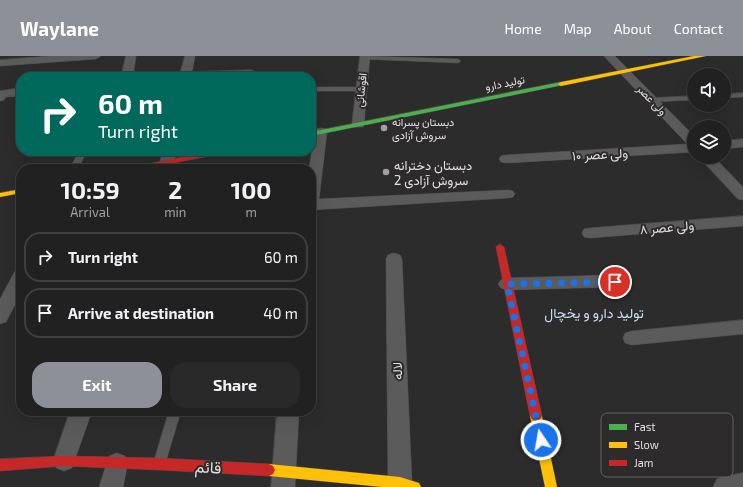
<!DOCTYPE html>
<meta charset="utf-8">
<style>
:root{--surface:#222121;--page:#2a292a;--text:#f1f3f6;--muted:#a2a3a5;--line:#3f3e3f;--accent:#8c9099}
body{margin:0;font-family:"Exo 2",Vazirmatn,sans-serif;background:var(--page);color:var(--text);height:100vh;display:flex;flex-direction:column;font-size:15px;white-space:nowrap}
*{box-sizing:border-box;margin:0}
p{font-size:13px;color:var(--muted)}
.icon{flex:none;width:22px;height:22px;fill:none;stroke:currentColor;stroke-width:2;stroke-linecap:round;stroke-linejoin:round}
.map{position:relative;flex:1;overflow:hidden}
.sheet{position:absolute;left:16px;top:108px;width:300px;height:252px;display:flex;flex-direction:column;background:var(--surface);border-radius:16px;box-shadow:0 4px 16px #0002,0 0 0 1px var(--line)}
.sheet>*{flex:none}
.hud{position:absolute;left:16px;top:16px;width:300px;height:84px;border-radius:16px;box-shadow:0 4px 16px #0002,0 0 0 1px var(--line);background:#00695c;color:#fff;overflow:hidden}
.tools{position:absolute;left:687px;top:12px;display:grid;gap:8px}
.tools a{display:grid;place-items:center;width:44px;height:44px;border-radius:50%;background:var(--surface);box-shadow:0 4px 16px #0002,0 0 0 1px var(--line);font-size:20px}
.pin{position:absolute;display:grid;place-items:center;width:34px;height:34px;color:#fff;margin:-17px;border:2px solid #fff;border-radius:50%;box-shadow:0 1px 4px #0007}
.me{position:absolute;width:44px;margin:-22px;rotate:348deg;stroke-linejoin:round;filter:drop-shadow(0 0 3px #0008)}
.turn{display:flex;align-items:center;gap:14px;height:84px;padding:0 16px;font-size:18px}
.turn .icon{width:52px;height:52px;stroke-width:2.5}
.turn b{display:block;font-size:28px;line-height:34px}
.eta{display:flex;justify-content:space-evenly;align-items:center;height:68px;text-align:center}
.eta b{font-size:24px;font-weight:700;line-height:28px}
.cta{display:flex;gap:8px;margin-top:auto;padding:8px 16px}
.cta a{flex:1;height:46px;border-radius:16px;background:var(--accent);color:#fff;font-size:16px;font-weight:700;line-height:46px;text-align:center}
.cta a+a{background:var(--page);color:var(--text)}
ul{padding:0;list-style:none}
li{display:flex;align-items:center;gap:12px;height:50px;margin:0 8px 6px;padding:0 8px;border:2px solid var(--line);border-radius:16px}
li div{flex:1}
li b{display:block;font-size:15px}
li em{font-style:normal}
header{display:flex;align-items:center;gap:24px;box-sizing:border-box;height:56px;padding:0 20px;background:var(--accent);color:#fff}
header strong{font-size:19px}
nav{display:flex;gap:22px;margin-inline-start:auto;font-size:14px}
.map>svg:first-child{display:block}
.lines{fill:none;stroke-linecap:round;stroke-linejoin:round}
.lane-casing{stroke:#4a4949;stroke-width:1}
.street-casing{stroke:#4a4949;stroke-width:1}
.fast-casing{stroke:#4a4949;stroke-width:1}
.slow-casing{stroke:#4a4949;stroke-width:1}
.jam-casing{stroke:#4a4949;stroke-width:1}
.lane{fill:#5c5b5b;fill-rule:evenodd}
.street{fill:#5c5b5b;fill-rule:evenodd}
.fast{fill:#4caf50;fill-rule:evenodd}
.slow{fill:#ffc107;fill-rule:evenodd}
.jam{fill:#c62828;fill-rule:evenodd}
.route{stroke:#1a73e8;stroke-width:7;stroke-dasharray:0 12.6}
.poi-dot{fill:#a2a0a1;stroke:#2e2b2c;stroke-width:1.5}
.labels{text-anchor:middle;stroke-width:4;stroke-linejoin:round;paint-order:stroke}
.far-street-label{font-size:11px;fill:#e1dfe0;stroke:#2e2b2c}
.far-poi-label{font-size:11px;fill:#e1dfe0;stroke:#2e2b2c;text-anchor:start}
.street-label{font-size:13px;fill:#e1dfe0;stroke:#2e2b2c}
.poi-label{font-size:13px;fill:#e1dfe0;stroke:#2e2b2c;text-anchor:start}
.neighbourhood-label{font-size:14px;fill:#c4dff3;stroke:#2e2b2c}
.near-street-label{font-size:16px;fill:#e1dfe0;stroke:#2e2b2c}
.key{fill:#2e2b2c;stroke:#646162;stroke-width:1}
.key-label{font-size:11px;fill:#e1dfe0}
</style>
<header>
<strong>Waylane</strong>
<nav><a>Home</a><a>Map</a><a>About</a><a>Contact</a></nav>
</header>
<div class="map">
<svg width="743" height="431" viewBox="0 0 743 431">
<rect width="100%" height="100%" fill="#2d2c2c"/>
<g class="lines">
<g class="lane-casing">
<path id="lane" d="M364,0L458,3L461,5L458,7L362,3L361,2Z
M252,14L255,16L254,17L186,20L183,18L186,16Z
M311,31H362L365,33L362,35H311Z
M743,37V41L724,42V38Z
M694,40V44L651,46L648,44L651,42Z
M79,95H87L78,113H70Z
M169,355H181L166,405L164,409L160,410L156,409L154,405Z"/>
</g>
<g class="street-casing">
<path id="street" d="M51,0H101L96,3L0,10V4Z
M126,0H136L133,21H121Z
M185,0H195L191,21H179Z
M360,0H370L364,68L363,71H353L352,68Z
M604,0H615L694,80V96L506,107L501,106L499,103L501,100L506,99L687,88Z
M21,32V40L6,41L4,44L0,45V35Z
M321,72L326,73L327,76L319,143L508,134L513,135L515,138L513,141L508,142L311,154V113H309L315,76L316,73Z
M743,83V91L724,93V85Z
M163,95H177L172,113H158Z
M699,101H714L743,131V144L738,143Z
M743,160V170L590,182L584,181L582,177L584,173L590,172Z
M394,197L400,199L402,203L412,427L410,431H390L388,427L386,203L388,199Z
M21,213V237L6,266L0,268V243L15,215Z
M615,219L621,221L624,225L621,229L615,231L507,234L501,232L498,228L501,224L507,222Z
M743,264V278L632,289L625,287L623,282L625,277L632,275Z
M70,355H92L72,412L64,415L56,412L53,405Z
M277,355H299L295,431H271Z
M117,397L125,400L128,407L123,431H99L109,400Z
M743,417V431H713L717,423L725,420Z"/>
</g>
<g class="fast-casing">
<path id="fast" d="M561,26L564,28L563,29L311,80V76Z"/>
</g>
<g class="slow-casing">
<path id="slow" d="M694,0H706L561,30L558,28L561,26Z
M21,133V137L0,141V137Z
M536,355L540,357L542,360L557,431H545L530,360L532,357Z
M269,408L400,421L419,427L421,431H382L269,420L265,418L263,414L265,410Z"/>
</g>
<g class="jam-casing">
<path id="jam" d="M213,95H228L224,97L144,113H129L133,111Z
M500,188L504,191L542,360L540,363L536,365L532,363L530,360L496,191Z
M64,400L159,402L269,408L273,410L275,414L273,418L269,420L159,414L64,410L0,415V403Z"/>
</g>
<use href="#lane" class="lane"/>
<use href="#street" class="street"/>
<use href="#fast" class="fast"/>
<use href="#slow" class="slow"/>
<use href="#jam" class="jam"/>
</g>
<g class="lines">
<path class="route" d="M541,384L507,228L615,226"/>
</g>
<g class="poi-dot">
<circle cx="384" cy="72" r="4"/>
<circle cx="386" cy="116" r="4"/>
</g>
<g class="labels">
<g class="far-street-label">
<text transform="translate(505 27) rotate(-11)" y="4">تولید دارو</text>
<text transform="translate(361 34) rotate(-84)" y="4">اقوشانی</text>
<text transform="translate(652 44) rotate(46)" y="4">ولی عصر</text>
</g>
<g class="far-poi-label">
<text x="392" y="70">دبستان پسرانه<tspan x="392" dy="13">سروش آزادی</tspan></text>
</g>
<g class="street-label">
<text transform="translate(600 98) rotate(-3)" y="5">ولی عصر ۱۰</text>
<text transform="translate(667 171) rotate(-5)" y="5">ولی عصر ۸</text>
<text transform="translate(397 315) rotate(-91)" y="5">لاله</text>
</g>
<g class="poi-label">
<text x="394" y="114">دبستان دخترانه<tspan x="394" dy="15">سروش آزادی 2</tspan></text>
</g>
<g class="neighbourhood-label">
<text x="594" y="262">تولید دارو و یخچال</text>
</g>
<g class="near-street-label">
<text transform="translate(208 411) rotate(3)" y="6">قائم</text>
</g>
</g>
<rect x="601" y="357" width="132" height="64" rx="6" class="key"/>
<rect x="609" y="368" width="18" height="6" fill="#4caf50"/>
<rect x="609" y="386" width="18" height="6" fill="#ffc107"/>
<rect x="609" y="404" width="18" height="6" fill="#c62828"/>
<g class="key-label">
<text x="634" y="375">Fast</text>
<text x="634" y="393">Slow</text>
<text x="634" y="411">Jam</text>
</g>
</svg>
<div class="tools">
<a><svg class="icon" aria-label="sound" viewBox="0 0 24 24"><path d="M4 9h4l5-4v14l-5-4H4zM17 9q2 3 0 6"/></svg></a>
<a><svg class="icon" aria-label="layers" viewBox="0 0 24 24"><path d="M12 4l9 5-9 5-9-5zM3 14l9 5 9-5"/></svg></a>
</div>
<div class="pin" style="left:615px;top:226px;background:#d93025"><svg class="icon" aria-label="arrive" viewBox="0 0 24 24"><path d="M6 21V4h12l-3 4 3 4H6"/></svg></div>
<svg class="me" style="left:541px;top:384px" viewBox="-20 -20 40 40"><circle r="17" fill="#1a73e8" stroke="#fff" stroke-width="3"/><path d="M0-11L8 9 0 5-8 9z" fill="#fff"/></svg>
<div class="hud">
<div class="turn"><svg class="icon" aria-label="right" viewBox="0 0 24 24"><path d="M7 20v-9h11M14 6l5 5-5 5"/></svg><div><b>60 m</b>Turn right</div></div>
</div>
<section class="sheet">
<div class="eta">
<div><b>10:59</b><p>Arrival</p></div>
<div><b>2</b><p>min</p></div>
<div><b>100</b><p>m</p></div>
</div>
<ul>
<li><svg class="icon" aria-label="right" viewBox="0 0 24 24"><path d="M7 20v-9h11M14 6l5 5-5 5"/></svg><div><b>Turn right</b></div><em>60 m</em></li>
<li><svg class="icon" aria-label="arrive" viewBox="0 0 24 24"><path d="M6 21V4h12l-3 4 3 4H6"/></svg><div><b>Arrive at destination</b></div><em>40 m</em></li>
</ul>
<div class="cta"><a>Exit</a><a>Share</a></div>
</section>
</div>
